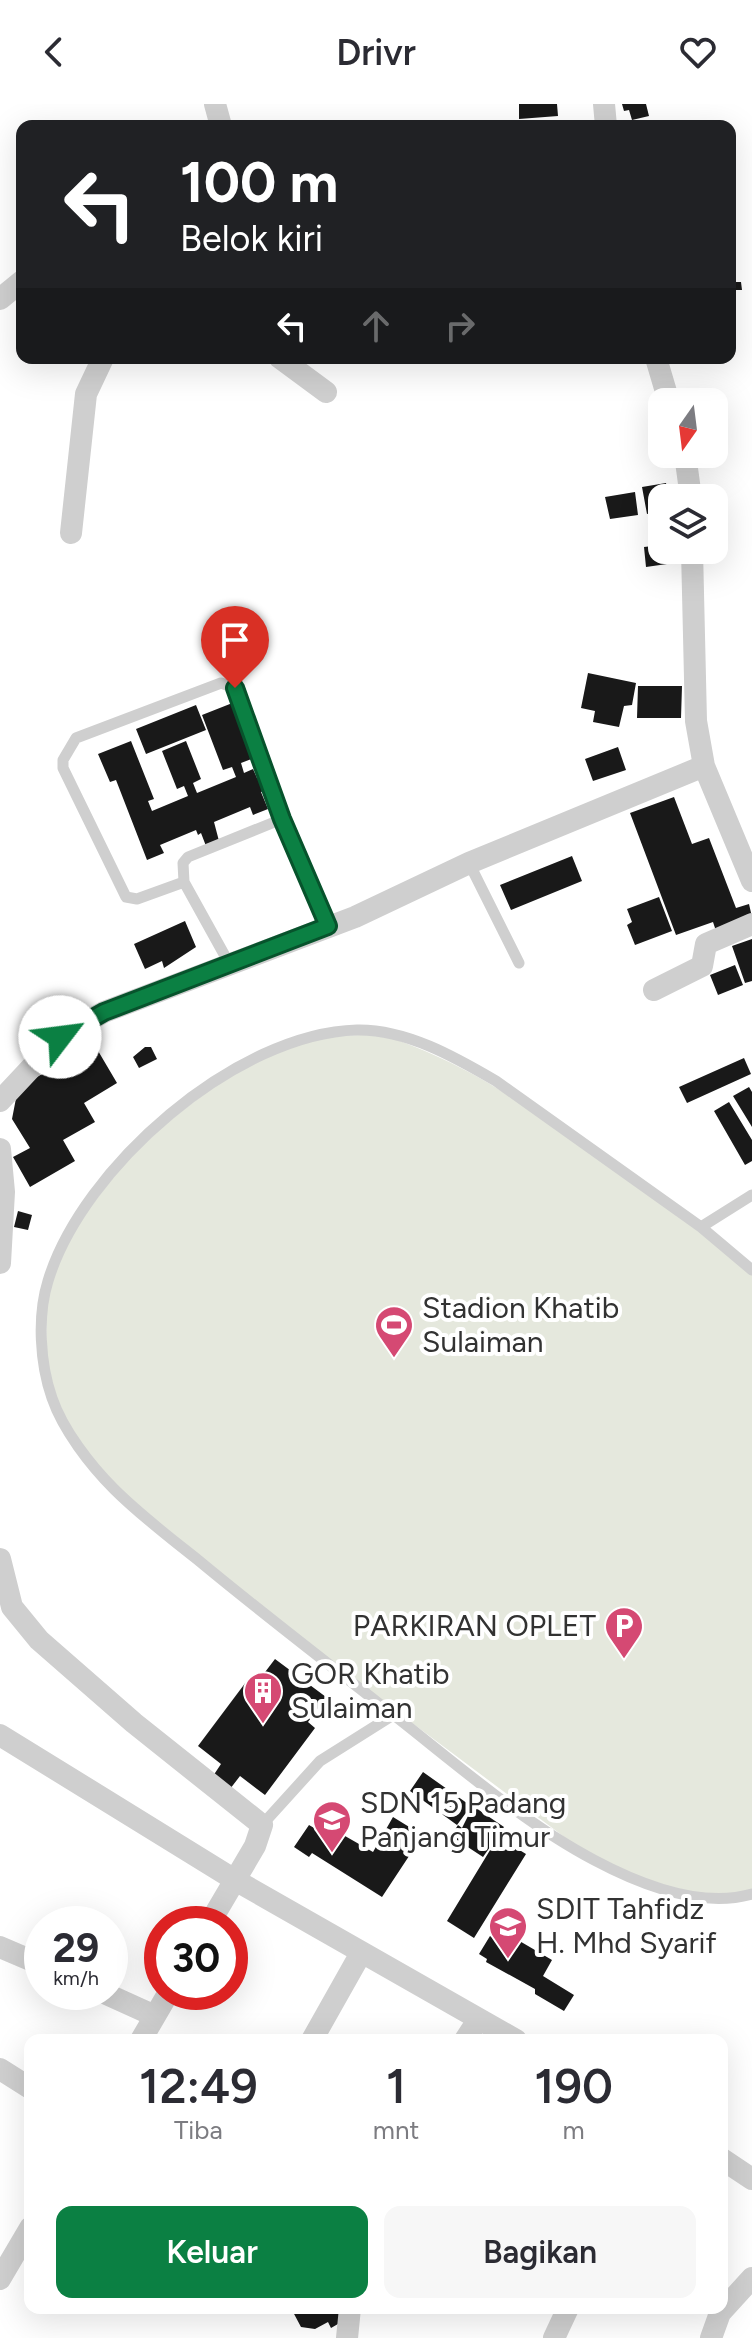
<!DOCTYPE html>
<html lang="id">
<style>
:root{--surface:#fff;--page:#f7f7f7;--text:#2b2b33;--muted:#7c7c81;--accent:#0b8043}
body{margin:0;font-family:Figtree,sans-serif;background:var(--page);color:var(--text);height:100vh;display:flex;flex-direction:column;font-size:30px;white-space:nowrap}
*{box-sizing:border-box;margin:0}
p{font-size:26px;color:var(--muted)}
.icon{flex:none;width:44px;height:44px;fill:none;stroke:currentColor;stroke-width:2;stroke-linecap:round;stroke-linejoin:round}
.map{position:relative;flex:1;overflow:hidden}
.details{position:absolute;left:24px;top:1930px;width:704px;height:280px;display:flex;flex-direction:column;background:var(--surface);border-radius:16px;box-shadow:0 8px 32px #0002}
.details>*{flex:none}
.banner{position:absolute;left:16px;top:16px;width:720px;height:244px;border-radius:16px;box-shadow:0 8px 32px #0002;background:#202124;color:#fff;overflow:hidden}
.needle{width:52px;rotate:194deg}
.tools{position:absolute;left:648px;top:284px;display:grid;gap:16px}
.tools a{display:grid;place-items:center;width:80px;height:80px;border-radius:16px;background:var(--surface);box-shadow:0 8px 32px #0002;font-size:40px}
.speed{position:absolute;left:24px;top:1802px;display:flex;gap:16px;font-size:40px;font-weight:700;text-align:center}
.speed>*{display:grid;place-content:center;width:104px;height:104px;border-radius:50%;background:var(--surface);box-shadow:0 8px 32px #0002;line-height:1}
.speed small{font-size:20px;font-weight:400}
.speed .limit{border:12px solid #d22;background:#fff;color:#111}
.pin{position:absolute;display:grid;place-items:center;width:68px;height:68px;color:#fff;margin:-82px -34px;border-radius:50% 50% 50% 0;rotate:-45deg;box-shadow:0 0 8px #0007}
.pin .icon{rotate:45deg}
.me{position:absolute;width:88px;margin:-44px;rotate:60deg;stroke-linejoin:round;filter:drop-shadow(0 0 6px #0008)}
.turn{display:flex;align-items:center;gap:28px;height:168px;padding:0 32px;font-size:36px}
.turn .icon{width:104px;height:104px;stroke-width:2.5}
.turn b{display:block;font-size:56px;line-height:68px}
.lanes{display:flex;align-items:center;height:76px;padding:0 32px;background:#0003;justify-content:center;gap:40px;direction:ltr}
.lanes .off{opacity:.35}
.eta{display:flex;justify-content:space-evenly;align-items:center;height:136px;text-align:center}
.eta b{font-size:48px;font-weight:600;line-height:56px}
.button{display:flex;gap:16px;margin-top:auto;padding:16px 32px}
.button a{flex:1;height:92px;border-radius:16px;background:var(--accent);color:#fff;font-size:32px;font-weight:600;line-height:92px;text-align:center}
.button a+a{background:var(--page);color:var(--text)}
header{display:flex;justify-content:space-between;align-items:center;height:104px;padding:0 32px;background:var(--surface);font-size:36px;font-weight:600}
.map>svg:first-child{display:block}
.green{fill:#e5e8dd}
.building{fill:#191919}
.lines{fill:none;stroke-linecap:round;stroke-linejoin:round}
.service{stroke:#cfcfcf;stroke-width:11}
.minor{stroke:#cfcfcf;stroke-width:22}
.route-casing{stroke:#07532c;stroke-width:20}
.route{stroke:#0b8043;stroke-width:14}
.labels{text-anchor:middle;stroke-width:8;stroke-linejoin:round;paint-order:stroke}
.poi-label{font-size:30px;fill:#323232;stroke:#fff;text-anchor:start}
</style>
<header><svg class="icon" aria-label="back" viewBox="0 0 24 24"><path d="M15 5l-7 7 7 7"/></svg>Drivr<svg class="icon" aria-label="heart" viewBox="0 0 24 24"><path d="M12 20l-8-8c-3-5 5-10 8-4 3-6 11-1 8 4z"/></svg></header>
<div class="map">
<svg width="752" height="2234" viewBox="0 0 752 2234">
<rect width="100%" height="100%" fill="#fff"/>
<path class="green" d="M380,930C468,959 522,999 596,1052C649,1090 702,1128 752,1169V1788L723,1792L682,1787L647,1777L579,1744L272,1514L133,1400L97,1362L60,1307L46,1255L47,1192L59,1152L82,1114L123,1061L163,1022L236,965L319,933Z"/>
<path class="building" d="M519,0H557L558,12L519,15Z
M622,0H646L649,12L632,16L629,6L624,7Z
M730,178H741L742,186H735V201H730Z
M666,379L669,394H662V407L647,410L642,383Z
M635,388L638,411L610,415L605,393Z
M662,441L667,460L646,463L644,443Z
M588,569L636,579L632,601L624,602L619,623L593,618L595,607L581,604Z
M638,582H682L681,614H637Z
M240,596L262,651L241,659L244,669L253,665L257,674L265,671L270,685L261,688L268,705L253,711L250,703L214,718L219,737L206,742L201,729L198,731L196,726L160,741L164,749L147,756L116,676L110,678L98,650L131,637L154,695L148,697L152,707L188,692L184,682L177,685L162,647L186,637L201,675L193,679L197,689L236,673L232,663L223,666L202,611Z
M196,601L206,626L146,650L136,625Z
M618,643L626,666L593,677L585,655Z
M674,693L692,740L709,734L736,804L749,800L752,813L716,827L713,818L676,831L630,709Z
M572,752L582,777L511,806L500,781Z
M659,793L672,827L635,841L627,821L632,818L627,805Z
M185,817L196,843L164,864L162,857L145,865L134,840Z
M752,835V877L745,879L732,842Z
M735,861L743,881L718,891L710,871Z
M94,940L117,979L84,999L95,1018L63,1036L75,1057L30,1083L13,1053L30,1044L12,1015L18,984Z
M145,943H151L157,955L139,964L133,953Z
M744,954L751,970L687,999L679,983Z
M749,983L752,988V1023L733,992Z
M729,998L752,1036V1057L745,1061L714,1007Z
M18,1107L32,1111L28,1126L14,1123Z
M275,1555L326,1593L308,1618L315,1624L265,1691L240,1672L230,1685L213,1672L221,1660L198,1642L249,1574L256,1580Z
M423,1668L471,1702L457,1721L410,1687Z
M473,1702L504,1723L483,1753L451,1732L458,1721L462,1724Z
M393,1713L419,1729L411,1740L415,1743L382,1793L312,1749L309,1753L294,1743L309,1721L321,1728L323,1725L338,1728L373,1748Z
M498,1733L526,1750L474,1834L447,1817Z
M504,1828L552,1856L543,1872L574,1891L564,1907L535,1890V1885L486,1858L487,1855L479,1850L490,1832L499,1837Z
M298,2204H345L350,2213L331,2224L328,2218L315,2225L301,2223L293,2208Z"/>
<g class="lines">
<path class="service" d="M469,759L519,859
M184,778L137,795L126,793L63,664V656L76,634L221,579L235,584L240,592L282,715L328,822
M230,861L184,778L183,759L188,753L282,715
M701,1123L752,1091
M752,1166L701,1123L496,977C455,953 406,925 357,926C236,929 82,1064 48,1177C37,1212 40,1260 52,1294C63,1326 90,1361 114,1385C140,1411 169,1433 198,1456C257,1505 317,1551 377,1598C445,1650 518,1716 594,1756C639,1780 700,1805 752,1790
M262,1721L320,1657L393,1611"/>
<path class="minor" d="M215,0L221,22
M604,0L606,22
M0,195L22,177
M280,254L326,288
M656,254L669,298
M685,350L691,394
M71,429L86,290L103,254
M692,446L696,617L704,662L752,777
M654,886L702,862L706,840L752,820
M0,997L60,933L104,908L355,813L469,759L704,662
M0,1045L4,1088L0,1159
M0,1455L12,1503L39,1536L134,1619L262,1721L255,1742L209,1820
M0,1631L235,1776L516,1936
M0,1843L42,1861
M102,1888L155,1912
M141,1936L169,1888
M312,1936L361,1849
M465,1936L478,1916
M0,1965L30,1984
M722,2055L752,2075
M0,2175L30,2124
M347,2234L350,2204
M554,2234L568,2204
M711,2234L720,2209L752,2174"/>
</g>
<g class="lines">
<g class="route-casing">
<path id="route" d="M60,933L104,908L328,822L282,715L235,584"/>
</g>
<use href="#route" class="route"/>
</g>
<defs>
<g id="stadium-pin" transform="scale(2)"><path d="M0 17L-7.5 6A9.5 9.5 0 1 1 7.5 6Z" fill="#d54973" stroke="#fff"/><path d="M0-5a6.5 5 0 1 0 0 10a6.5 5 0 1 0 0-10ZM-3.5-1.8h7v3.6h-7Z" fill="#fff"/></g>
<g id="parking-pin" transform="scale(2)"><path d="M0 17L-7.5 6A9.5 9.5 0 1 1 7.5 6Z" fill="#d54973" stroke="#fff"/><path d="M-3.5-5.5H1a3.5 3.5 0 0 1 0 7H-1V5.5H-3.5ZM-1-3.4V-.6H.8a1.4 1.4 0 0 0 0-2.8Z" fill="#fff"/></g>
<g id="building-pin" transform="scale(2)"><path d="M0 17L-7.5 6A9.5 9.5 0 1 1 7.5 6Z" fill="#d54973" stroke="#fff"/><path d="M-4-6H4V6H1V3H-1V6H-4ZM-2.5-4.3h1.7v1.8h-1.7ZM.8-4.3h1.7v1.8H.8ZM-2.5-1h1.7V.8h-1.7ZM.8-1h1.7V.8H.8Z" fill="#fff"/></g>
<g id="school-pin" transform="scale(2)"><path d="M0 17L-7.5 6A9.5 9.5 0 1 1 7.5 6Z" fill="#d54973" stroke="#fff"/><path d="M0-5L7-2L0 1L-7-2ZM-4 1L0 2.5L4 1V4Q0 6-4 4Z" fill="#fff"/></g>
</defs>
<g fill-rule="evenodd">
<use href="#stadium-pin" x="394" y="1221"/>
<use href="#parking-pin" x="624" y="1522"/>
<use href="#building-pin" x="263" y="1587"/>
<use href="#school-pin" x="332" y="1716"/>
<use href="#school-pin" x="508" y="1822"/>
</g>
<g class="labels">
<g class="poi-label">
<text x="422" y="1214">Stadion Khatib<tspan x="422" dy="34">Sulaiman</tspan></text>
<text x="596" y="1532" text-anchor="end">PARKIRAN OPLET</text>
<text x="291" y="1580">GOR Khatib<tspan x="291" dy="34">Sulaiman</tspan></text>
<text x="360" y="1709">SDN 15 Padang<tspan x="360" dy="34">Panjang Timur</tspan></text>
<text x="536" y="1815">SDIT Tahfidz<tspan x="536" dy="34">H. Mhd Syarif</tspan></text>
</g>
</g>
</svg>
<div class="tools">
<a><svg class="needle" viewBox="-14 -14 28 28"><path d="M0-13l5 13h-10z" fill="#e53935"/><path d="M0 13l5-13h-10z" fill="#7c7c81"/></svg></a>
<a><svg class="icon" aria-label="layers" viewBox="0 0 24 24"><path d="M12 4l9 5-9 5-9-5zM3 14l9 5 9-5"/></svg></a>
</div>
<div class="speed"><div>29<small>km/h</small></div><div class="limit">30</div></div>
<div class="pin" style="left:235px;top:584px;background:#d93025"><svg class="icon" aria-label="arrive" viewBox="0 0 24 24"><path d="M6 21V4h12l-3 4 3 4H6"/></svg></div>
<svg class="me" style="left:60px;top:933px" viewBox="-20 -20 40 40"><circle r="19" fill="#fff"/><path d="M0-13L10 11 0 6-10 11z" fill="#0b8043"/></svg>
<div class="banner">
<div class="turn"><svg class="icon" aria-label="left" viewBox="0 0 24 24"><path d="M17 20v-9H6M10 6l-5 5 5 5"/></svg><div><b>100 m</b>Belok kiri</div></div>
<div class="lanes"><svg class="icon" aria-label="left" viewBox="0 0 24 24"><path d="M17 20v-9H6M10 6l-5 5 5 5"/></svg><svg class="icon off" aria-label="ahead" viewBox="0 0 24 24"><path d="M12 20V5M6 11l6-6 6 6"/></svg><svg class="icon off" aria-label="right" viewBox="0 0 24 24"><path d="M7 20v-9h11M14 6l5 5-5 5"/></svg></div>
</div>
<section class="details">
<div class="eta">
<div><b>12:49</b><p>Tiba</p></div>
<div><b>1</b><p>mnt</p></div>
<div><b>190</b><p>m</p></div>
</div>
<div class="button"><a>Keluar</a><a>Bagikan</a></div>
</section>
</div>
